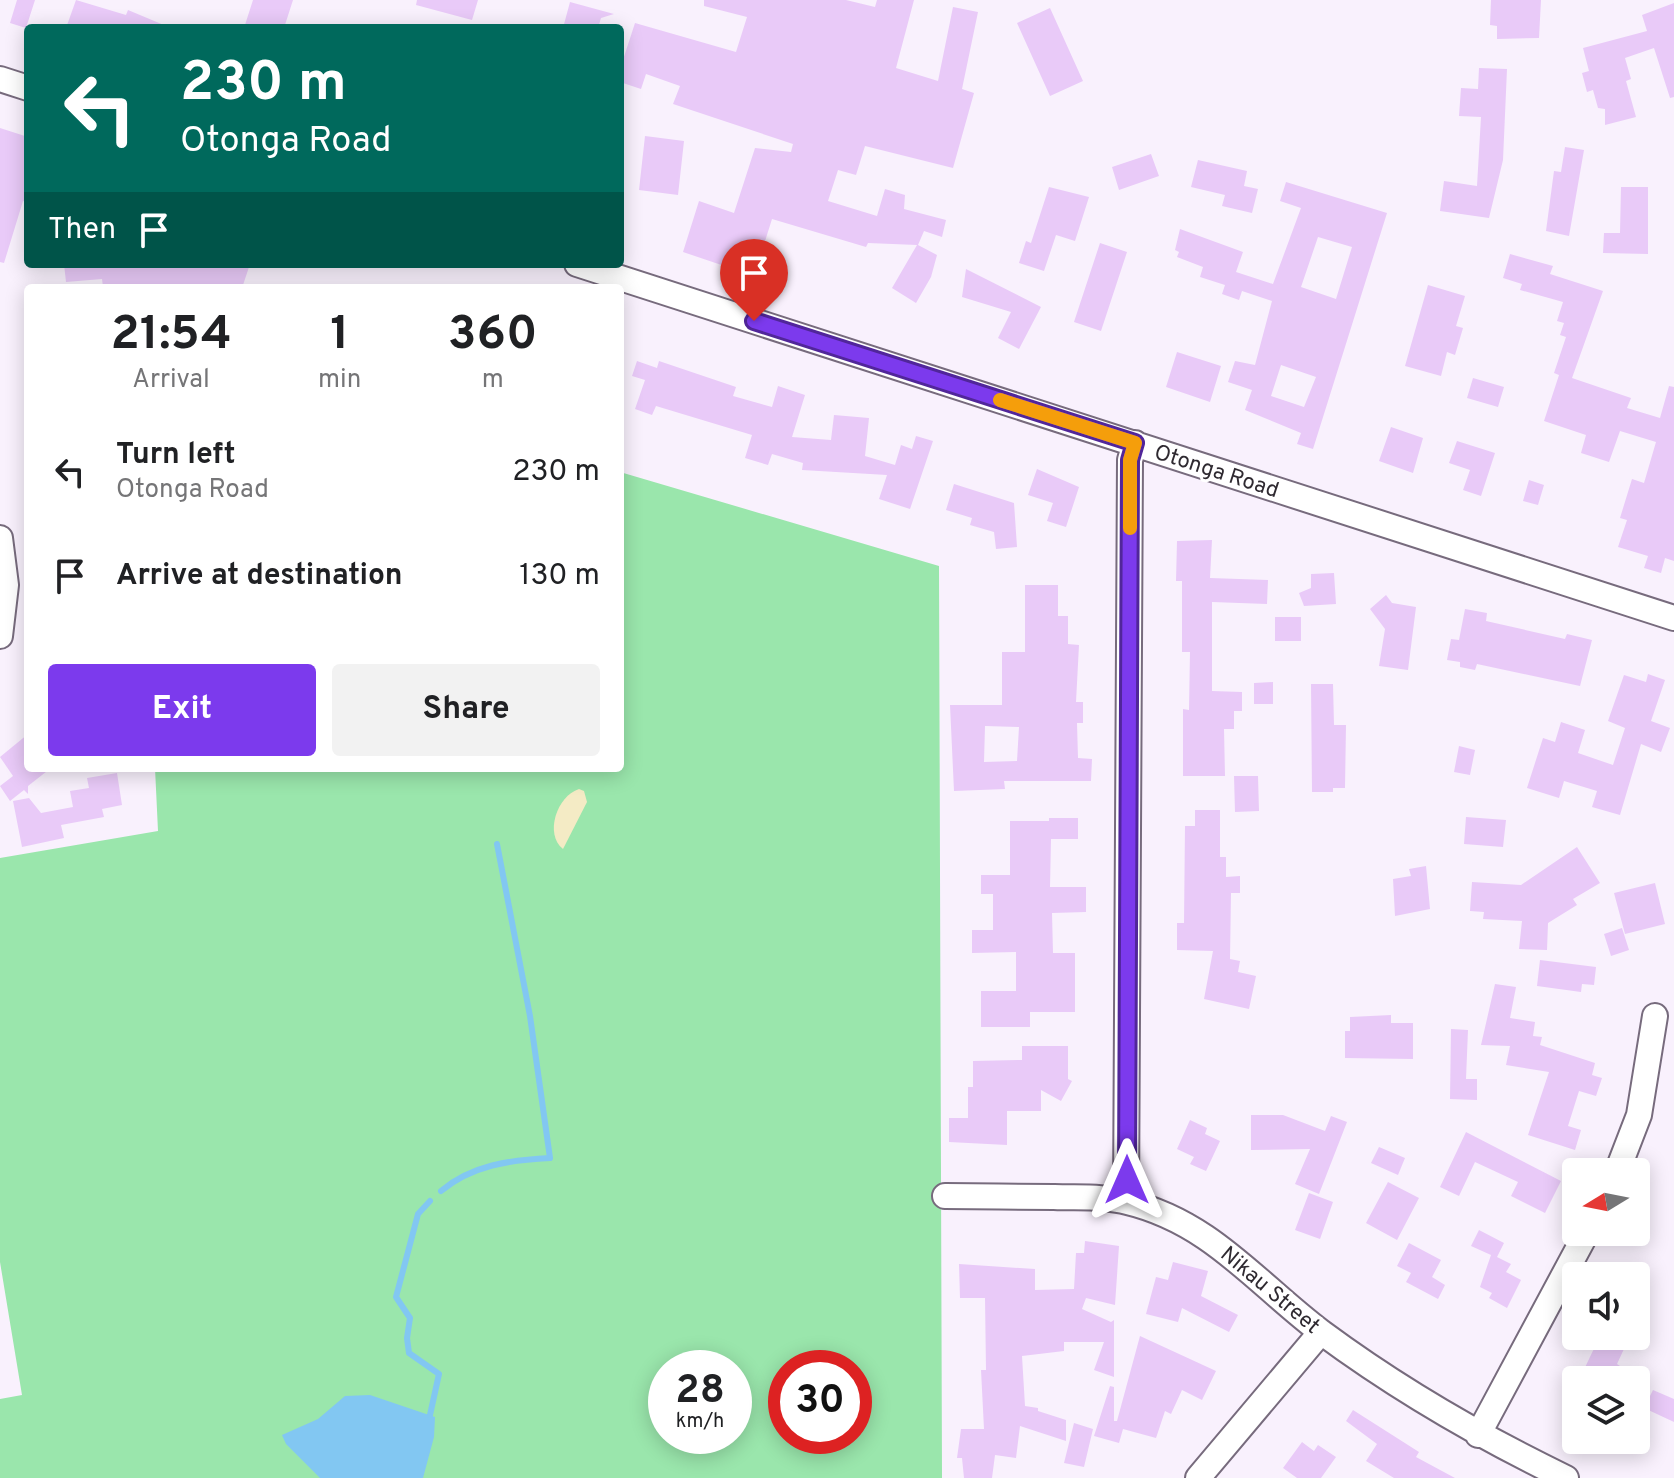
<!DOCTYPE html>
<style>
:root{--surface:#fff;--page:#f2f2f2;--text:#202124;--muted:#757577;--accent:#7c3aed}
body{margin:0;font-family:Overpass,sans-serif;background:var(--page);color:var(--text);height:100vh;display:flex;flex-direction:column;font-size:30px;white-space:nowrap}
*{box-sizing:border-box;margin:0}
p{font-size:26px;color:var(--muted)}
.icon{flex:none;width:44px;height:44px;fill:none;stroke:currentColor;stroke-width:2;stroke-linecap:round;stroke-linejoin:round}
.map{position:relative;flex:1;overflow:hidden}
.side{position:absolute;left:24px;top:284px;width:600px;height:488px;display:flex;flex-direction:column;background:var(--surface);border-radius:8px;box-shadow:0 4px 20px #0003}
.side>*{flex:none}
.guide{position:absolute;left:24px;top:24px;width:600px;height:244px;border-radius:8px;box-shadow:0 4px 20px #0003;background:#00695c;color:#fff;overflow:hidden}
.needle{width:52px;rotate:260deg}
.fabs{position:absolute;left:1562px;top:1158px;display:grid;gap:16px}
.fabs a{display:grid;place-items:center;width:88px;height:88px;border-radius:8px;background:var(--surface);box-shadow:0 4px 20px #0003;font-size:40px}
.speed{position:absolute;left:648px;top:1350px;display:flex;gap:16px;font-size:40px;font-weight:700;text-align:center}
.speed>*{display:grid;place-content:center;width:104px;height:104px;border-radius:50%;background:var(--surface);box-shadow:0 4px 20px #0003;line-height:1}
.speed small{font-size:20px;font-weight:400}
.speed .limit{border:12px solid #d22;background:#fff;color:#111}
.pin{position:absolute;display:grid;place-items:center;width:68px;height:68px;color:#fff;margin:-82px -34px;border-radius:50% 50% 50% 0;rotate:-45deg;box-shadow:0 0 8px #0007}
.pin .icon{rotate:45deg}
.me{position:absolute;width:88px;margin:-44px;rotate:0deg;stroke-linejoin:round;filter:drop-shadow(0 0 6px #0008)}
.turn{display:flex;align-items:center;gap:28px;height:168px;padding:0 24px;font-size:36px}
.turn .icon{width:104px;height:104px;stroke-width:2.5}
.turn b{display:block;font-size:56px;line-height:68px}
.then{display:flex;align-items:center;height:76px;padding:0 24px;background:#0003;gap:16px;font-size:30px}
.eta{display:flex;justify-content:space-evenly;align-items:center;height:136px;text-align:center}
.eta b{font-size:48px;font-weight:700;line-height:56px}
.cta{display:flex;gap:16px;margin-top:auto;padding:16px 24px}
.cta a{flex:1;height:92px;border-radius:8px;background:var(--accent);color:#fff;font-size:32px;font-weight:700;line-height:92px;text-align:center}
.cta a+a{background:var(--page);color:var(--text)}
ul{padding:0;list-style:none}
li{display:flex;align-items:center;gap:24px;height:104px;padding:0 24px}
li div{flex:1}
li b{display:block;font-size:30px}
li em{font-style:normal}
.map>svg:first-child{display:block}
.green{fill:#9ae6ac;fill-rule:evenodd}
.sand{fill:#f4ebc5}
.water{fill:#82c7f2}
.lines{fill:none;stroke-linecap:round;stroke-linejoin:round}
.stream{stroke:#82c7f2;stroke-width:6}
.building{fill:#e9caf8;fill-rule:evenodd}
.minor-casing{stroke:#776b7d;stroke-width:28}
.minor{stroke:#fff;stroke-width:24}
.route-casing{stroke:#51269a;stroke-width:20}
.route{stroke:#7c3aed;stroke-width:14}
.slow{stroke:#f59e0b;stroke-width:14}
.labels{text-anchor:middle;stroke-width:6;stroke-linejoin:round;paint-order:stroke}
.street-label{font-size:22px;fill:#2f2a31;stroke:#fff}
</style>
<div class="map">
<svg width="1674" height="1478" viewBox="0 0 1674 1478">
<rect width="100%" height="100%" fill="#f9f1fd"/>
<path class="green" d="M620,472L939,566L942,1478H0V1399L22,1395L0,1262V858L158,831L155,768H620ZM666,1368H734V1436H666ZM786,1368H854V1436H786Z"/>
<path class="sand" d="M579,789L584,791L587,802L563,849C544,834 557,796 579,789Z"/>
<path class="water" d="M370,1395L435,1417L434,1437L423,1478H320L286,1444L282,1435L318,1419L345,1396Z"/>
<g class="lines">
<path class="stream" d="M441,1191C472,1165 510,1160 550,1158L530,1016L497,844
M430,1201L418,1214L396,1297L410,1318L407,1338L409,1353L439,1374L430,1415"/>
</g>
<path class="building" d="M17,0H35L26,28L10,23Z
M76,0L126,15L128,10L171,28H66Z
M253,0H293L284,28H244Z
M417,0H478L472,20L416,5Z
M704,0H846L875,7L877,0H914L896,68L938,81L953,7L978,12L962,89L974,93L953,168L865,146L856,175L838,170L828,201L877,216L885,189L905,195L904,209L946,220L942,237L924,231L918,245L937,255L931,277L916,303L892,288L917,245L868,243L866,247L772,219L754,276L683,252L699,201L734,213L755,148L791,152L793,144L673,104L680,86L646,74L641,89L620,82V69L635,23L736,52L747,17L704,6Z
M1491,0H1541L1539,38L1497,39V26L1490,25Z
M570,2L614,14L601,18L598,28H563Z
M1674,3V97L1670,98L1654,48L1625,58L1631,79L1626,81L1636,117L1605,125V109L1598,108L1593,90L1587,92L1582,73L1589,71L1583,48L1647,31L1642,15Z
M1050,8L1083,81L1050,96L1017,23Z
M1479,68L1507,69L1503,160L1489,218L1440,211L1444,181L1477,186L1481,117L1459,116L1461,88L1478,89Z
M0,128L28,137V203L23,201L4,263L0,262Z
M645,136L684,141L678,195L639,190Z
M1565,147L1584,150L1569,236L1546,231L1554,171L1561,172Z
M1151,154L1159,176L1119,190L1112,167Z
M1198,160L1247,171L1244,186L1258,189L1252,213L1222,206L1225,195L1191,187Z
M1286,182L1387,213L1313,449L1297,444L1301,433L1245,410L1252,390L1228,382L1235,361L1255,365L1272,301L1242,291L1239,300L1222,294L1225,285L1200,277L1203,267L1177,257L1179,252L1175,250L1180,229L1243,252L1236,272L1273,284L1301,208L1280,201ZM1318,237L1352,247L1336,299L1301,287ZM1281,365L1316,377L1304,407L1271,396Z
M1049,187L1089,197L1075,241L1056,235L1044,271L1019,263L1026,241L1031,243Z
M1621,187H1648V254L1603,253L1604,233H1620Z
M1100,243L1127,252L1101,331L1074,322Z
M1510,254L1553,266L1550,274L1603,291L1572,378L1631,398L1627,408L1660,418L1669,386L1674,387V561L1665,558L1661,573L1644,568L1648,556L1618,547L1627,520L1620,518L1632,479L1644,483L1656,442L1620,431L1609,462L1581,453L1586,435L1544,421L1559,375L1554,373L1566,337L1560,335L1564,323L1557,321L1563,302L1520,290L1522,284L1503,278Z
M64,264H250L242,288H113L103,287L102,279L66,282Z
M966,269L1041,307L1019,349L998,338L1011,312L962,297Z
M1428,285L1465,296L1456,326L1463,328L1455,355L1447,352L1441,376L1405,366Z
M1177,352L1221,366L1210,402L1166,387Z
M637,361L657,368L659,361L736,387L733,396L772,407L778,386L805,395L792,437L831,440L834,415L869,418L865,456L895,465L901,445L912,449L916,436L933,441L910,509L879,499L887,475L802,470L803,463L772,454L768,465L745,458L752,435L656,406L652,415L635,409L645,380L632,376Z
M1473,378L1504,387L1498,407L1467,398Z
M1391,427L1423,438L1413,473L1379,461Z
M1457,441L1495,453L1481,496L1463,490L1470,470L1449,463Z
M1037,469L1079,487L1066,527L1047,521L1053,503L1028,495Z
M1529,480L1544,485L1538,505L1523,501Z
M954,484L1014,503L1017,547L996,549L994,532L970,525L972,518L946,510Z
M1212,540L1210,578L1268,580L1267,604L1212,602V691L1242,692V711H1234V729H1224L1225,776H1183V709L1189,710L1190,652H1182V581H1176L1177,541Z
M1334,573L1336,604L1304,606L1299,593L1311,588V574Z
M1025,585H1058V616H1068V644L1079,645L1076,702H1083V723H1077L1078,758L1092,759L1091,781H1004L1005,789L954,791L950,705H1002V652H1025ZM985,726L1019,727L1017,761L984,762Z
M1386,595L1392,603L1416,607L1408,670L1379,666L1385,629L1370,609Z
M1465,609L1487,613L1486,621L1565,639L1567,634L1592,640L1580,686L1477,664L1475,670L1460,667V662L1447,660L1451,639L1459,640Z
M1275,617H1301V641H1275Z
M1648,674L1665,680L1651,721L1670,728L1661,752L1641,744L1620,815L1592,807L1597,791L1564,781L1559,798L1527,788L1543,738L1555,742L1561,722L1585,730L1578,753L1613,765L1625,728L1608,721L1624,675L1646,682Z
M1273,682V704H1254V683Z
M1311,684H1333L1334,725H1346L1345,788H1333V792H1312Z
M28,734V768H51L28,786V794L24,790L10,801L0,786L13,776L0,757Z
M1459,746L1475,750L1470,775L1454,772Z
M117,773L122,805L102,809L104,817L61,825L64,838L22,847L13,801L29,798L41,813L73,807L70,791L89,788L87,778Z
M1234,776H1258L1259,811L1235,812Z
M1195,810H1220V857H1226V877L1240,876V893H1231L1230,959L1240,961L1238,972L1256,976L1249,1009L1204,999L1213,951L1177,950V923H1184L1185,826H1195Z
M1466,817L1506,820L1503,847L1464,844Z
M1049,818H1078V839H1051L1050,887H1086V912L1052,913L1053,953H1075V1012H1030V1027H981V991H1016V952L972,953V930H993V894H981V875H1010V821H1049Z
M1577,847L1600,883L1573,899L1577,905L1548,923L1547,950L1519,949L1522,921L1483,919L1484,912L1470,911L1472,882L1521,885Z
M1426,866L1430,909L1395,916L1393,879L1411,876L1409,869Z
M1655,883L1665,924L1625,934L1614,893Z
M1622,928L1629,950L1611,956L1604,934Z
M1540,960L1596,967L1594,985L1582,984L1581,992L1537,986Z
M1495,984L1516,987L1510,1018L1535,1022L1533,1036L1542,1037L1540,1045L1595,1063L1592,1075L1602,1078L1596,1096L1579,1091L1568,1126L1581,1130L1575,1150L1528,1135L1549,1072L1506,1065L1510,1046L1481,1045Z
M1391,1015V1023H1413V1059L1345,1058V1031H1350V1017Z
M1451,1029L1468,1030L1466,1079H1477V1100L1450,1099Z
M1022,1046H1068V1079L1072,1081L1061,1101L1041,1090V1111H1007V1145L949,1142V1118H968V1087H973V1061L1022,1060Z
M1251,1115H1283L1325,1131L1331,1116L1347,1122L1319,1194L1295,1184L1310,1149L1251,1150Z
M1190,1120L1207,1128L1205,1134L1220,1141L1206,1171L1190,1164L1194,1157L1177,1149Z
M1466,1132L1561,1181L1545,1213L1511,1196L1518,1182L1475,1162L1459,1196L1440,1187Z
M1379,1147L1405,1158L1398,1175L1371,1163Z
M1388,1182L1419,1198L1397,1240L1366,1223Z
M1309,1193L1333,1202L1320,1239L1295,1230Z
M1479,1230L1504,1243L1497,1257L1511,1264L1506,1272L1521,1280L1507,1308L1489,1298L1492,1293L1480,1287L1491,1255L1471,1246Z
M1085,1241L1119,1246L1115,1305L1086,1298L1082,1309L1111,1322L1114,1320V1377L1094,1370L1104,1342H1064V1351L1022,1356L1025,1406L1038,1408V1411L1066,1420V1441L1020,1426L1016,1458L995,1455L992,1478H964L962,1458H957L961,1429H984L981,1370H986L985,1298H960L959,1264L1035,1269V1290L1074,1289L1076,1253H1084Z
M1409,1243L1441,1260L1432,1277L1445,1285L1438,1299L1406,1282L1411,1273L1397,1266Z
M1173,1262L1208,1271L1201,1296L1238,1315L1229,1332L1182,1308L1178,1322L1146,1314L1156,1277L1168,1280Z
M1140,1336L1216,1371L1202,1400L1182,1390L1171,1414L1165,1411L1156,1438L1123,1429L1119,1443L1094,1436L1110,1386L1114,1387V1421H1117Z
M1600,1336H1630L1617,1364L1620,1366L1613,1380H1579Z
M1653,1390L1674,1399V1422L1644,1408Z
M1353,1410L1419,1452L1416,1457L1455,1478H1394L1366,1461L1377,1444L1346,1421Z
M1074,1423L1093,1429L1084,1467L1064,1463Z
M1302,1442L1314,1451L1318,1445L1336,1457L1321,1478H1297L1283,1468Z"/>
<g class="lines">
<g class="minor-casing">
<path id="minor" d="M0,79L28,88
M577,264L1674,618
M0,538L6,585L0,636
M1617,1172L1639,1115L1655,1016
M945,1196C981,1196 1018,1197 1054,1197C1078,1198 1104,1196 1127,1202C1211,1222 1257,1284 1321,1332C1398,1389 1481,1437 1566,1478
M1126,1201L1130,460L1135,443
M1478,1435L1587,1232
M1198,1478L1321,1332"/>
</g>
<use href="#minor" class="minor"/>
</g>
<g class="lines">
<g class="route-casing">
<path id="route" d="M754,321L1135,443L1130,460L1127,1180"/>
</g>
<use href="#route" class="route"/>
<path class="slow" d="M1000,400L1135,443L1130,460V528"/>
</g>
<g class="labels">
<g class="street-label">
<text transform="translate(1217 470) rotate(18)" y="8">Otonga Road</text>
<text transform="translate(1271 1289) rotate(40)" y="8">Nikau Street</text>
</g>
</g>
</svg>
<div class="fabs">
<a><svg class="needle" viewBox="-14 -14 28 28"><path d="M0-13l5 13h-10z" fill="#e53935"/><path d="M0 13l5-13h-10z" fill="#757577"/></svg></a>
<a><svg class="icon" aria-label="sound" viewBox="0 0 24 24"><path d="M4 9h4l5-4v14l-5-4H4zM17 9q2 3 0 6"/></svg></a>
<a><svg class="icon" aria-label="layers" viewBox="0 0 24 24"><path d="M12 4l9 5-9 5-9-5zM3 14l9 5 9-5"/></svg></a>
</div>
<div class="speed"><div>28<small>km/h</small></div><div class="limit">30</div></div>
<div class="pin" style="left:754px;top:321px;background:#d93025"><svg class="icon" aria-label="arrive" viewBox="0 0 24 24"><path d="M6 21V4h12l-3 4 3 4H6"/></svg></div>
<svg class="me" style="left:1127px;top:1180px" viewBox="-20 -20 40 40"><path d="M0-17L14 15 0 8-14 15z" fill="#7c3aed" stroke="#fff" stroke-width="4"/></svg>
<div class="guide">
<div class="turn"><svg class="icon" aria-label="left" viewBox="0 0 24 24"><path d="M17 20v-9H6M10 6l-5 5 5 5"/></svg><div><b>230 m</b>Otonga Road</div></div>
<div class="then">Then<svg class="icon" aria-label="arrive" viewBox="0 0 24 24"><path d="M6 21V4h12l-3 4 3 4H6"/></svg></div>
</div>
<section class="side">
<div class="eta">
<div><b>21:54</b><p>Arrival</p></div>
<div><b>1</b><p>min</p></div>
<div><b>360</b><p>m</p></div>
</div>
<ul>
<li><svg class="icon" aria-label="left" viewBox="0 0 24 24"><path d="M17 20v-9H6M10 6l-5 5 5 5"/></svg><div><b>Turn left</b><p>Otonga Road</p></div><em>230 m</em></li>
<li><svg class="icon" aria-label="arrive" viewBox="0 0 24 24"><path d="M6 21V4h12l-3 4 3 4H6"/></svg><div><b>Arrive at destination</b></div><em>130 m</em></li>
</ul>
<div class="cta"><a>Exit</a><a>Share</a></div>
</section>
</div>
